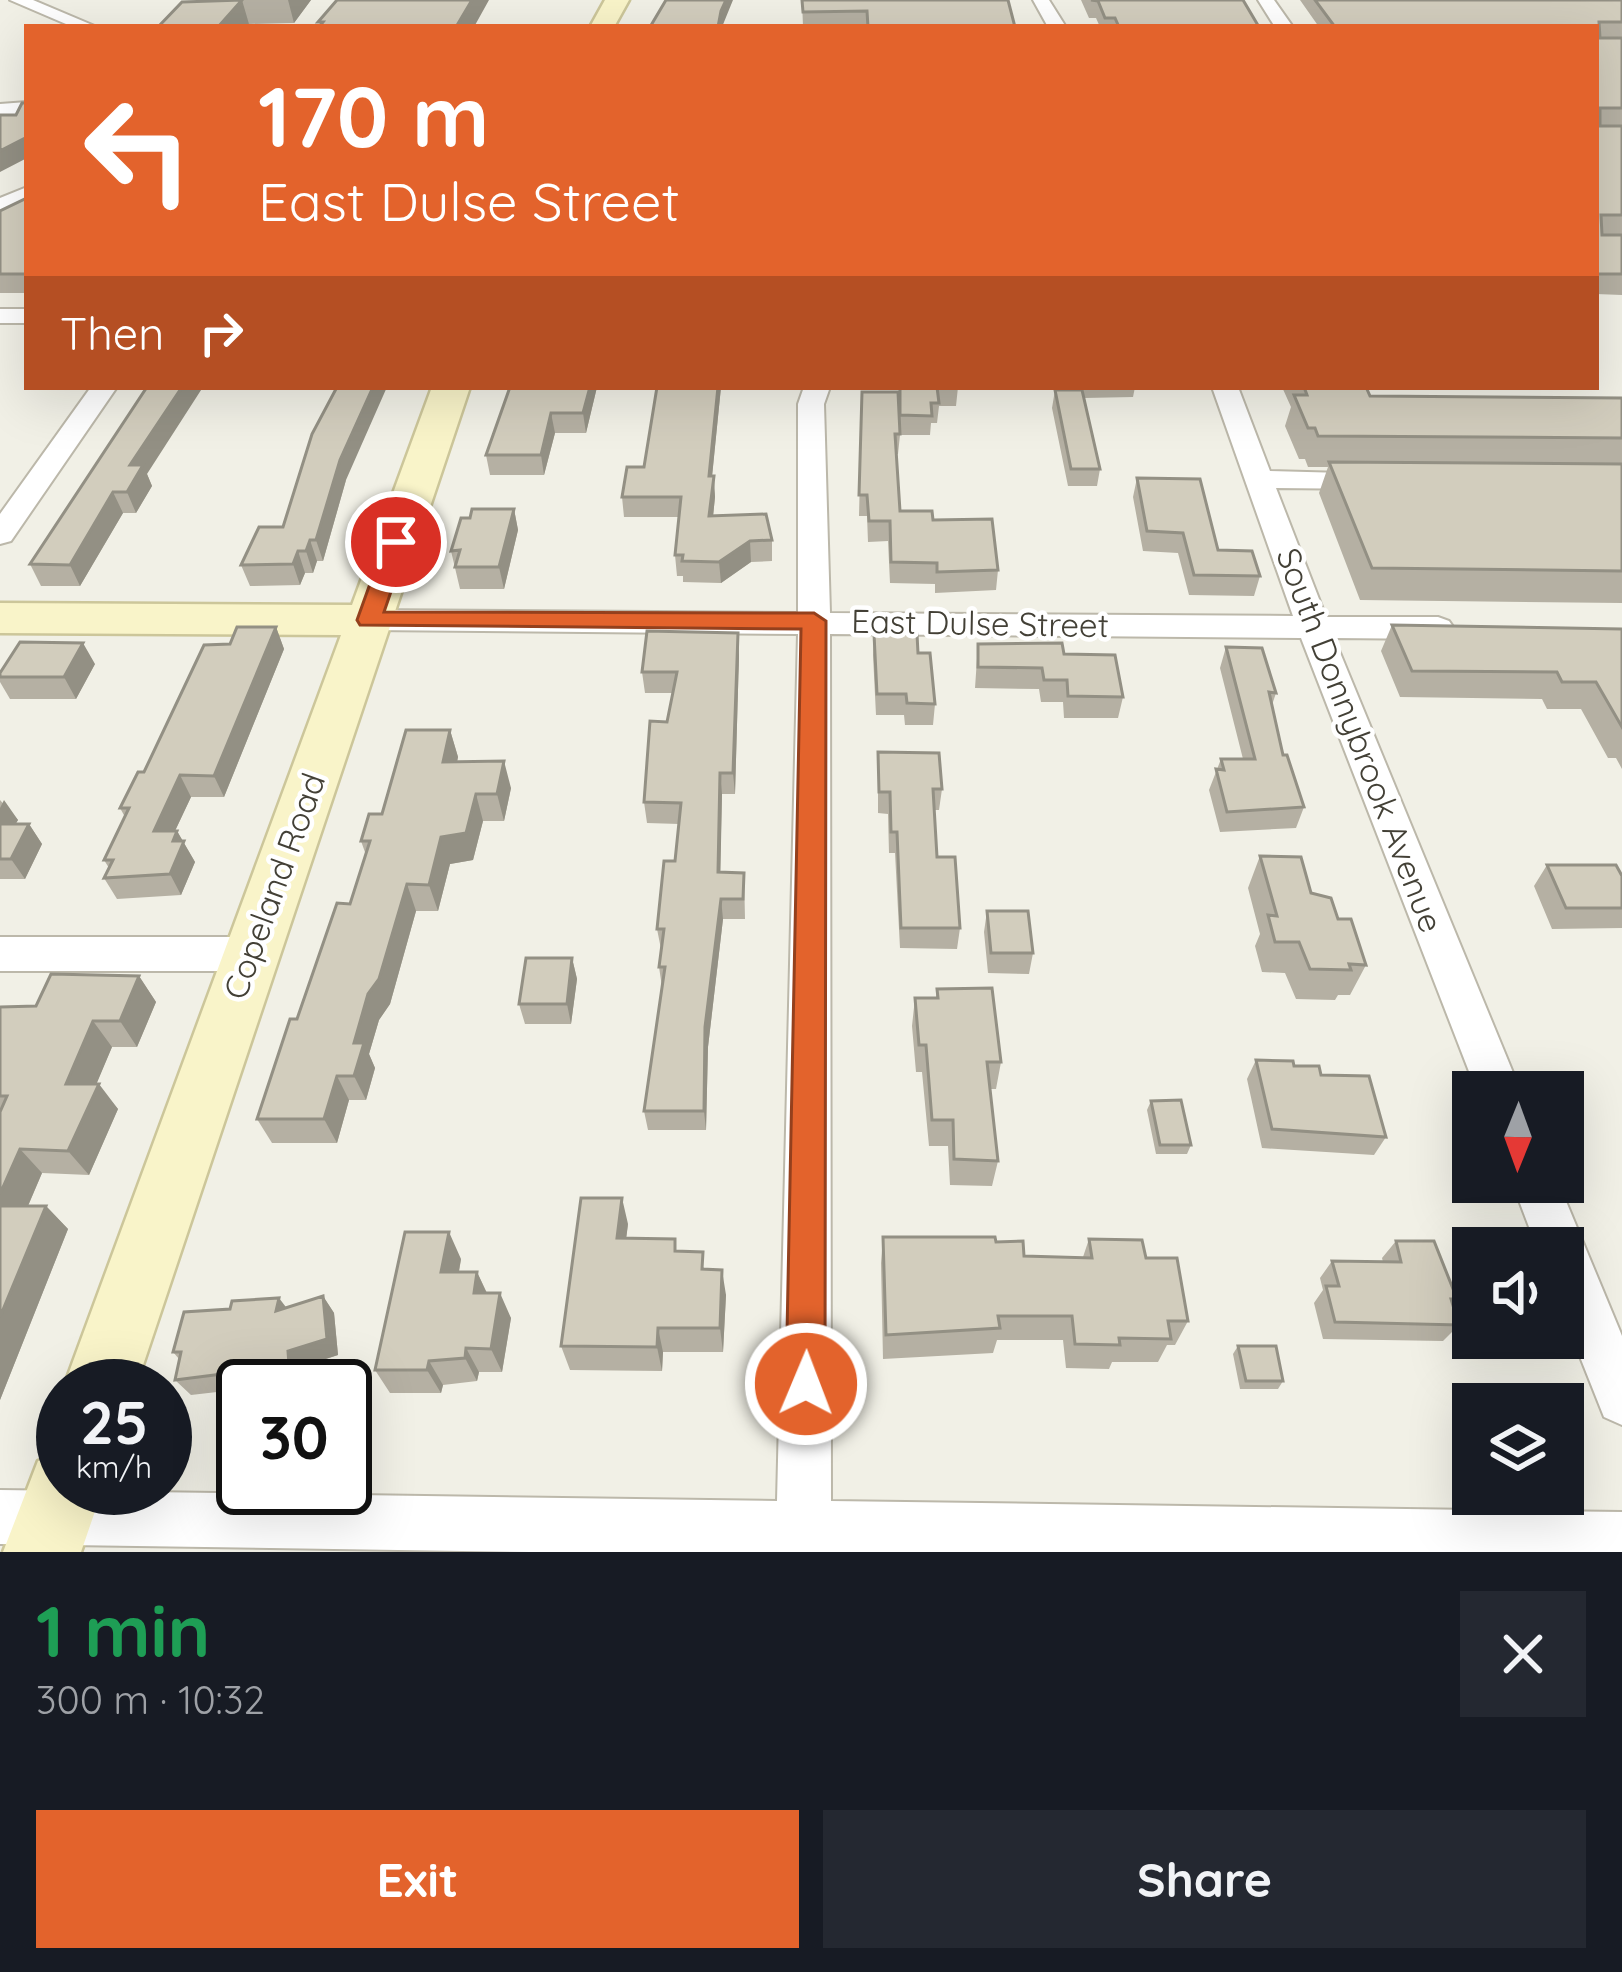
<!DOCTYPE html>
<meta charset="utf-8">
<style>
:root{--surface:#171b24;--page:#242831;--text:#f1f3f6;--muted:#9ea1a6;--accent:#e3632c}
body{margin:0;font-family:Quicksand,sans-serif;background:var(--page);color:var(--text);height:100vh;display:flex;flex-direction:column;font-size:45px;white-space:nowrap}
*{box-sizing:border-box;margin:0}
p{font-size:39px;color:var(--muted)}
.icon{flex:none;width:66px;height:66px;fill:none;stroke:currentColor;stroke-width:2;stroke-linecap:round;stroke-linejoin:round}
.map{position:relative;height:1552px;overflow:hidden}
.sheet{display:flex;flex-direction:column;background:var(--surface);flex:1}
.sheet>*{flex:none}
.guide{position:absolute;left:24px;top:24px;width:1575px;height:366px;border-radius:0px;box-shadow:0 12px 48px #0002;background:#e3632c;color:#fff;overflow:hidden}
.needle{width:78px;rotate:181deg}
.buttons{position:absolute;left:1452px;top:1071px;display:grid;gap:24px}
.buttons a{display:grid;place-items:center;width:132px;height:132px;border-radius:0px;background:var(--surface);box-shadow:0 12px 48px #0002;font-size:60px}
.speed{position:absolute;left:36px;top:1359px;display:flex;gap:24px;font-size:60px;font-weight:700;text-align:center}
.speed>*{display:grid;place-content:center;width:156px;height:156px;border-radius:50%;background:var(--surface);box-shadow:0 12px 48px #0002;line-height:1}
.speed small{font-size:30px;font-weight:400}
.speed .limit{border:6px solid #111;border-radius:18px;background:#fff;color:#111}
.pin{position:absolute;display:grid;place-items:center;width:102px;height:102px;color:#fff;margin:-51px;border:6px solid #fff;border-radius:50%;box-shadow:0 3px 12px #0007}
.me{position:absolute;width:132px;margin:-66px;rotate:1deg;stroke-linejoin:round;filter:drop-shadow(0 0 9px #0008)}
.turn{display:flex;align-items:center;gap:42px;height:252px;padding:0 36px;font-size:54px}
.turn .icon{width:156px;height:156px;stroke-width:2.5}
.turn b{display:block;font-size:84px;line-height:102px}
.then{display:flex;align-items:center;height:114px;padding:0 36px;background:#0003;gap:24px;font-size:45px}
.round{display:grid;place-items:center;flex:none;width:126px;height:126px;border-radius:0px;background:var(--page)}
.head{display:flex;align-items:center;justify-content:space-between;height:204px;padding:0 36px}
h1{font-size:72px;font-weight:700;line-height:90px;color:#1e9e55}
.cta{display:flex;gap:24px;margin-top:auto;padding:24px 36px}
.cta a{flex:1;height:138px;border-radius:0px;background:var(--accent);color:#fff;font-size:48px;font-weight:700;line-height:138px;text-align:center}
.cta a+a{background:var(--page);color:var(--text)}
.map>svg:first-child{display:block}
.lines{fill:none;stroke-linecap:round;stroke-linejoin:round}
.street-casing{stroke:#bcb8aa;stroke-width:4}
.secondary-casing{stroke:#ccc69a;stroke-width:5}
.street{fill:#fff;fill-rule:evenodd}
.secondary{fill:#f9f4c9;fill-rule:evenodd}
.wall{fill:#b5b0a3}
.shaded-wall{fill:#939084}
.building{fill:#d2cdbd;stroke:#939084;stroke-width:3}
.route{fill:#e3632c;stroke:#94401d;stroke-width:3}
.labels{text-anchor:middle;stroke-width:9;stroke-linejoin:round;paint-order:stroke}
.street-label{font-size:33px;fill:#434036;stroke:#fff}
</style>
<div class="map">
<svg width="1622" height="1552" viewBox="0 0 1622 1552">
<rect width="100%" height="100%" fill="#f1f0e6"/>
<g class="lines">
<g class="street-casing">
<path id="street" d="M10,0H33L97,27H73Z
M1033,0H1049L1066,27H1048Z
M1258,0H1274L1293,27H1275Z
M27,102V114L0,116V104Z
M27,187V201L0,213V198Z
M0,309H27V323H0Z
M91,387H117L11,541L0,544V514Z
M804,387H830L824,404L830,613L1293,616L1212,387H1238L1270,471L1381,474L1385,480L1371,489L1276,488L1326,617H1438L1449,621L1454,628L1449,635L1438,639L1334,638L1521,1092H1477L1301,638L830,634L831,1501L1622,1512V1552H531L0,1544V1490L777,1501L798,634L369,630L358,627L353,620L358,613L369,610L798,613V404Z
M0,937H248L262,942L268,954L262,966L248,971H0Z
M1512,1182H1558L1622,1336V1425L1604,1417L1563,1314V1248H1537Z"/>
</g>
<g class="secondary-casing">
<path id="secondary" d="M605,0H629L614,27H590Z
M432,387H470L136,1386H64L341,635L0,633V603L352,605Z
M63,1451V1488H103L81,1552H3L38,1461Z"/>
</g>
<use href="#street" class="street"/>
<use href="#secondary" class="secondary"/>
</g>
<path class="wall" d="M209,0H311L294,23L249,24Z
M802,0L1015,27H803Z
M1081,0H1243L1259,27H1100L1096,18H1089Z
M1300,0H1622V295L1596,294V27H1319Z
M27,198V293H0V211Z
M147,387V474L152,486L136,513H123L80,586H41L30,564Z
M510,387H597L586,433H555L544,475H490L486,455Z
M657,387H721L712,476L715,497L713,516L772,540V561L751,562L721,583L683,582V576H677L675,555L679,517H624L622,497L644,467Z
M899,387H958L956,406H939L937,423H931L930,435H900L898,454H896L900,511L933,520L998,570L996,590L935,593V584L890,583L888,541L868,542L867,516H859L862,392L899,407Z
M1073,387H1135L1133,397L1084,398L1100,469L1097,486H1068L1052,408L1055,390H1074Z
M1282,387H1366L1370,396L1622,398V603L1360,600L1319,493L1328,467H1308L1305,459H1299L1285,426L1291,407Z
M1137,478L1218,550L1260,576L1254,596L1189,595L1178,553L1143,551L1133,497Z
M346,480L323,561H317L313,573H305L300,585L250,586L241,565L283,527Z
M514,509L518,530L504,589H460L451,551L470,518Z
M1392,625L1622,629V769L1616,758H1608L1581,709H1547L1542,699L1400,697L1381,651Z
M276,627L284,649L224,797H191L175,831H177L195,862L181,895L117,899L104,878L109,868L104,860L125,817L120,808L230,644Z
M874,634L918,653L935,704L933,725H905L904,715H876L873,655Z
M978,644L1064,654L1123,697L1118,718H1064L1063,702H1041L1039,689L975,688Z
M1226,647L1276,693L1272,705L1283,755L1304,807L1296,828L1220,832L1209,790L1221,759H1243L1220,668Z
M739,655L735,794H722L720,872L744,873L745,919H723L708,1047L706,1130H648L644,1111L662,987L659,967L661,949L657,929L675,861L679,824L647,823L644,802L667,722L673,693H645L642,672Z
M95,664L76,699H10L0,682V673Z
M450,730L458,757L457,762L511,788L504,821H483L473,860L450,864L438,911H416L390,1004L379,1020L369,1054L375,1068L366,1100H349L337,1143H272L257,1119L297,1019L350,904L366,855L361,841Z
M878,752L942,789L939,810H934L937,857L960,928L957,949L900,948L895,853H889L888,814L878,813Z
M0,800L18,820L15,824H29L42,844L25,879H0Z
M1260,856L1311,893L1338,919L1366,965L1350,995H1338L1335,1000L1296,999L1285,973L1262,972L1255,946L1260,934L1248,888Z
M1547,865L1622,876V928L1552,929L1534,886Z
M987,911L1033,953L1029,974L988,973L984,932Z
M572,958L577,979L571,1024H525L519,1004Z
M139,976L156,1002L137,1047H112L96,1084L118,1109L89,1175L42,1173L28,1206H46L68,1229L0,1400V1007L36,1006Z
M937,989L1001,1062L996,1089H990L998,1161L992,1186L950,1185L948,1146H929L922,1072H916L912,1026L915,998H936Z
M1256,1060L1294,1066L1321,1075L1386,1137L1374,1155L1262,1148L1247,1079Z
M1151,1101L1191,1145L1187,1154H1156L1147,1110Z
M628,1224L626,1238L677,1251L706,1269L726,1295L723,1352H663L662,1371L570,1370L561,1346Z
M883,1237L996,1242L1024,1256L1083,1257L1089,1239L1146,1258L1188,1321L1175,1345H1167L1158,1362H1112L1109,1369L1066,1368L1063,1340H997L993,1353L883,1359L881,1263Z
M1396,1241L1457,1299L1452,1304L1459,1325L1443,1341L1323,1339L1314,1303L1323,1290L1320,1278L1332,1261L1383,1262L1382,1258Z
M461,1259L459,1272H477L487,1293L511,1318L502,1372H479L477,1381L443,1385L441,1393H390L375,1370Z
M323,1296L334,1313L338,1355L301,1367L302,1386H243V1389L191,1395L175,1380L179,1359L173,1352L287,1308Z
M1238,1346L1283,1381L1278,1389H1240L1233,1354Z"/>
<path class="shaded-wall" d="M242,0L249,24L246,27H218Z
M288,0H311L294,23Z
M472,0H489L474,27H456Z
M726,0H733L722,27H718L721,11Z
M27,137V158L0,172V151Z
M182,387H203L147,474L152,486L136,513L127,492L130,465Z
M373,387H387L346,480L323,561L316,540L340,460Z
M590,387H597L586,433L583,413Z
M718,387H721L710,497L709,476Z
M551,413L555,433L544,475L541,455Z
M714,476L715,497L711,537L709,516Z
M113,492L123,513L80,586L70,565Z
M514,509L518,530L504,589L499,567Z
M310,540L317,561L313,573L306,551Z
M750,541L751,562L721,583L719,562Z
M298,551L305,573L300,585L293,564Z
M276,627L284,649L224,797L214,776Z
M738,633L739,655L735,794L733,773Z
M83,643L95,664L76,699L64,677Z
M450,730L458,757L451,789L443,762Z
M504,761L511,788L504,821L497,794Z
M720,773L722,794L720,893L718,872Z
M180,775L191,797L165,852L154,831Z
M476,794L483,821L473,860L450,864L438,911L429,885L441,837Z
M4,800L18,820L4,844L0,838V808Z
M29,824L42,844L25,879L11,859Z
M177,831L195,862L181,895L170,874L173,841Z
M407,884L416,911L390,1004L379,1020L369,1054L375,1068L366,1100L354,1076V1043L368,994Z
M721,899L723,919L708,1047L706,1130L704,1111L705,1027Z
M572,958L577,979L571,1024L567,1004Z
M139,976L156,1002L137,1047L120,1021Z
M93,1021L112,1047L86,1109L66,1084Z
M337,1076L349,1100L337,1143L324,1119Z
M99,1084L118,1109L89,1175L68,1151Z
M20,1149L42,1173L18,1229L0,1211V1194Z
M622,1198L628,1224L623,1264L617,1238Z
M46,1206L68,1229L0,1400V1317Z
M449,1232L461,1259L454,1298L441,1272Z
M722,1270L726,1295L723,1352L720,1328Z
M477,1272L489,1298L474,1293Z
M500,1293L511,1318L502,1372L491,1349Z
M323,1296L334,1313L338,1355L301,1367L302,1386H271L288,1351Z
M279,1298L292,1315L276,1311Z
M658,1328L663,1352L662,1371L657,1347Z
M466,1348L479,1372L477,1381L465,1358Z
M429,1361L443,1385L441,1393L427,1370Z"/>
<path class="building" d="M242,0L218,27H158L182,2Z
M337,0H472L456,27H319L323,22H318Z
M666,0H726L721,11L718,27H650Z
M802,0H1008L1015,27H868L867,11L803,12Z
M1091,0H1243L1259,27H1119L1115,18H1105L1098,1Z
M1315,0H1622V22H1599L1600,38H1622V108H1600V126H1622V215H1601L1602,235H1622V274H1596V27H1335Z
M22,103H27V137L0,151V115H16Z
M27,198V274H0V211Z
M147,387H182L130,465H143L127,492H113L70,565L30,564Z
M337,387H373L340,460L316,540H310L306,551H298L293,564L241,565L259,527H283L312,434Z
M510,387H590L583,413H551L541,455H486Z
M657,387H718L709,476H714L709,516L766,514L772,540L750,541L719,562L682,561L683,555H675L681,497H622L627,467H644Z
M900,387H937L939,403H931L932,416L900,415Z
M1304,387H1366L1370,396L1622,398V438L1318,436L1315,428H1308L1294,395H1307Z
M1055,390H1082L1100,469H1071Z
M862,392H898L900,434H895L900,511H932L933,520L992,519L998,570L937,572V563L891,562L890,521H869L867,495H859Z
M1329,462L1622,464V571L1372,568Z
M1137,478L1200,479L1218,550L1252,551L1260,576L1194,575L1183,533L1147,531Z
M472,509H514L499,567H455L460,550L451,551L461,518H470Z
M1392,625L1622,629V727L1596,682H1562L1557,672L1412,671Z
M237,627H276L214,776L180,775L154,831H177L173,841H184L170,874L104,878L113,860H104L129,808H120L138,772H144L204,645L230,644Z
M647,631L738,633L733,773H720L718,872L744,873L743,899H721L705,1027L704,1111H644L665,967H659L664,929H657L664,861H675L681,803L644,802L650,721L667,722L677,672H642Z
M874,634H917L918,653H930L935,704L907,703L906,694H877Z
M20,642L83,643L64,677H0V673Z
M1062,643L1064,654L1115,655L1123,697L1068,696L1067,680H1044L1042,668L978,667V644Z
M1226,647L1262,648L1276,693L1269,692L1283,755H1287L1304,807L1227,812L1216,769L1224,770L1221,759H1255Z
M406,730H450L443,762L504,761L497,794H476L466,833L441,837L429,885L407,884L379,979L368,994L354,1043H364L354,1076H337L324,1119H257L290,1019H297L337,903L350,904L370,841H361L369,814H382Z
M878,752L939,753L942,789H933L937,857H955L960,928H901L897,832H891L890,792H879Z
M0,824H29L11,859H0Z
M1260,856L1301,857L1311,893L1331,898L1338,919H1351L1366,965L1349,964L1351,970L1310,969L1299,942H1275L1268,915L1277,916Z
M1547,865H1616L1622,876V908H1566Z
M987,911H1028L1033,953H991Z
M526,958H572L567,1004H519Z
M51,974L139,976L120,1021H93L66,1084H99L68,1151L20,1149L0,1194V1112L7,1096H0V1007L36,1006Z
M992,988L1001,1062H987L998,1161L954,1159L953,1120H932L926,1045H919L915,998H938L937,989Z
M1256,1060L1293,1061L1294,1066H1319L1321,1075L1369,1076L1386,1137L1272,1129Z
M1181,1100L1191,1145H1160L1151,1101Z
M581,1198H622L617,1238L675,1239V1251L703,1252L702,1269L722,1270L720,1328H658L657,1347L561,1346Z
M0,1206H46L0,1317Z
M405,1232H449L441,1272H477L474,1293H500L491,1349L466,1348L465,1358L429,1361L427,1370H375Z
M883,1237H995L996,1242L1023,1241L1024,1256L1092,1258L1089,1239L1142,1240L1146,1258H1177L1188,1321H1168L1171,1339L1119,1338L1120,1345L1075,1344L1072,1316H998L1000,1328L886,1335Z
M1396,1241H1434L1457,1299H1451L1459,1325L1335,1322L1326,1286H1339L1332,1261L1401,1262Z
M323,1296L327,1339L288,1351L290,1379L271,1386H255L254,1370L175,1380L181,1352H173L184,1312L230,1309L232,1301L279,1298L276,1311Z
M1238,1346H1276L1283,1381H1246Z"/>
<path class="route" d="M396,535L408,542L384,612L814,613L826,621L825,1384L819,1398L806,1403L792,1398L786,1384L801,629L360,625L357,620L385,542Z"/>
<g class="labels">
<g class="street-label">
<text transform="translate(980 623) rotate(1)" y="12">East Dulse Street</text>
<text transform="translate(1360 740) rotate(69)" y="12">South Donnybrook Avenue</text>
<text transform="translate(274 886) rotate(-70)" y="12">Copeland Road</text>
</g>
</g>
</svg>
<div class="buttons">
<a><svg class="needle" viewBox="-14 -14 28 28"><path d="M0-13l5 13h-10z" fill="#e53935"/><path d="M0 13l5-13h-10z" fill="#9ea1a6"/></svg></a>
<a><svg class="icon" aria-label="sound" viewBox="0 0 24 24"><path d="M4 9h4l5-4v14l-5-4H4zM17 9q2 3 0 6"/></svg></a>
<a><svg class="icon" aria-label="layers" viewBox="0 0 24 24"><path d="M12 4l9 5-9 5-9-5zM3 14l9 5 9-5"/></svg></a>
</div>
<div class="speed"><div>25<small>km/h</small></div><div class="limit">30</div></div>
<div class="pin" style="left:396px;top:542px;background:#d93025"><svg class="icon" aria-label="arrive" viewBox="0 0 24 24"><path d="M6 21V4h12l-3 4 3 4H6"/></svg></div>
<svg class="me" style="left:806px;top:1384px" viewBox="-20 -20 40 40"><circle r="17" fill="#e3632c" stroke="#fff" stroke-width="3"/><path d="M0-11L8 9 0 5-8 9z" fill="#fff"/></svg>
<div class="guide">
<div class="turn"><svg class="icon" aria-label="left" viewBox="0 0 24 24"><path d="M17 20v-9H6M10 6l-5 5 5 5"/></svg><div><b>170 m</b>East Dulse Street</div></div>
<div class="then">Then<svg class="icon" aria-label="right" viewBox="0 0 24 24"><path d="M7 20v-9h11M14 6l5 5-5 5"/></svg></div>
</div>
</div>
<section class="sheet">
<div class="head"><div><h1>1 min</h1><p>300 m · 10:32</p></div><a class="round"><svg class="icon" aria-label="close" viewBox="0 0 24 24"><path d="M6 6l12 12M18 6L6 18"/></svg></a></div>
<div class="cta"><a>Exit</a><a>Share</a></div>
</section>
